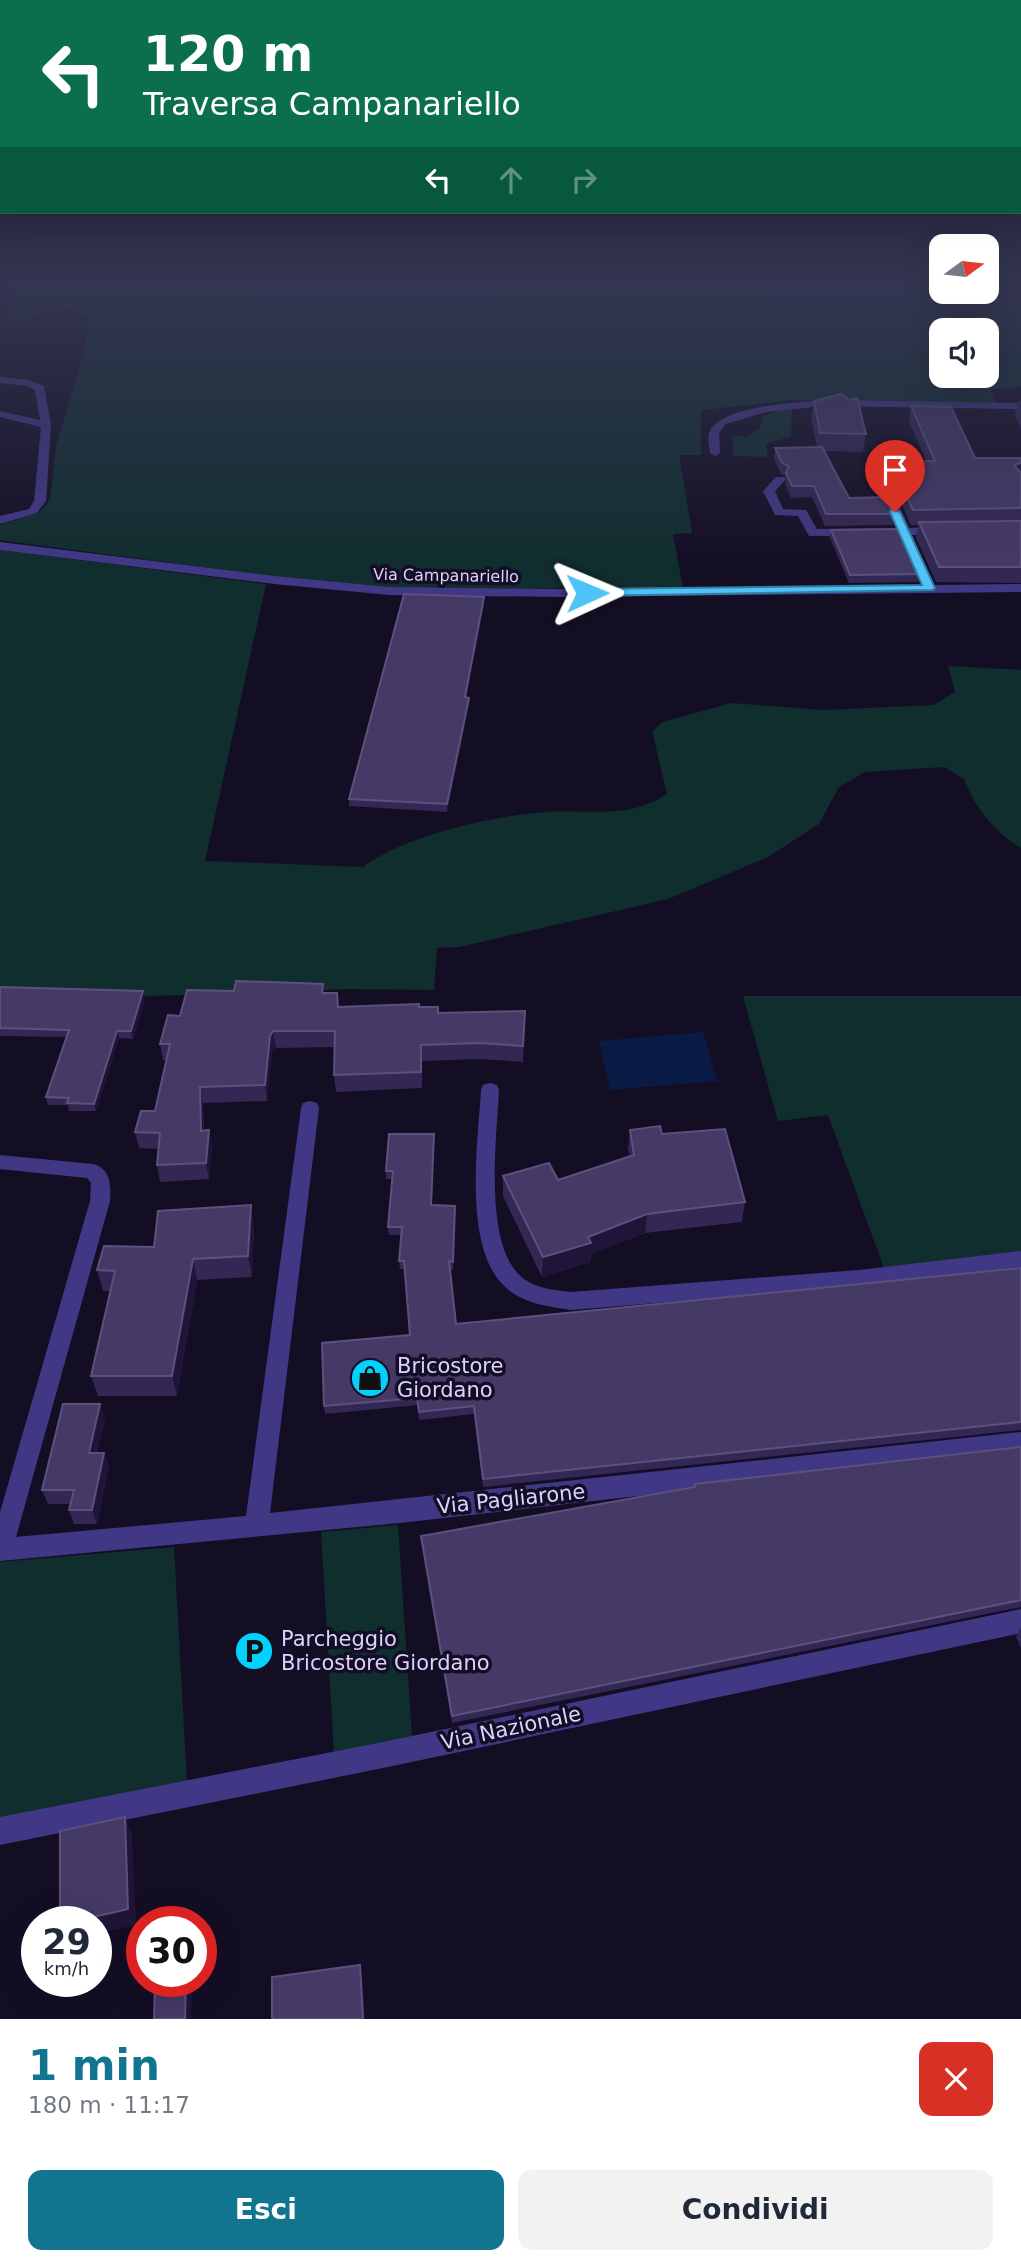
<!DOCTYPE html>
<html lang="it">
<meta charset="utf-8">
<style>
:root{--surface:#fff;--page:#f2f2f3;--text:#1f2937;--muted:#747a83;--accent:#117590}
body{margin:0;font-family:"DejaVu Sans",sans-serif;background:var(--page);color:var(--text);height:100vh;display:flex;flex-direction:column;font-size:26px;white-space:nowrap}
*{box-sizing:border-box;margin:0}
p{font-size:23px;color:var(--muted)}
.icon{flex:none;width:38px;height:38px;fill:none;stroke:currentColor;stroke-width:2;stroke-linecap:round;stroke-linejoin:round}
.map{position:relative;height:2019px;overflow:hidden}
.drawer{display:flex;flex-direction:column;background:var(--surface);flex:1}
.drawer>*{flex:none}
.banner{position:absolute;left:0px;top:0px;width:1022px;height:214px;box-shadow:0 7px 28px #0002;background:#0b6e4f;color:#fff;overflow:hidden}
.needle{width:46px;rotate:75deg}
.tools{position:absolute;left:929px;top:234px;display:grid;gap:14px}
.tools a{display:grid;place-items:center;width:70px;height:70px;border-radius:14px;background:var(--surface);box-shadow:0 7px 28px #0002;font-size:35px}
.speed{position:absolute;left:21px;top:1906px;display:flex;gap:14px;font-size:35px;font-weight:700;text-align:center}
.speed>*{display:grid;place-content:center;width:91px;height:91px;border-radius:50%;background:var(--surface);box-shadow:0 7px 28px #0002;line-height:1}
.speed small{font-size:18px;font-weight:400}
.speed .limit{border:10px solid #d22;background:#fff;color:#111}
.pin{position:absolute;display:grid;place-items:center;width:60px;height:60px;color:#fff;margin:-72px -30px;border-radius:50% 50% 50% 0;rotate:-45deg;box-shadow:0 0 7px #0007}
.pin .icon{rotate:45deg}
.me{position:absolute;width:77px;margin:-38px;rotate:89deg;stroke-linejoin:round;filter:drop-shadow(0 0 5px #0008)}
.turn{display:flex;align-items:center;gap:24px;height:147px;padding:0 28px;font-size:32px}
.turn .icon{width:91px;height:91px;stroke-width:2.5}
.turn b{display:block;font-size:49px;line-height:60px}
.lanes{display:flex;align-items:center;height:66px;padding:0 28px;background:#0003;justify-content:center;gap:35px;direction:ltr}
.lanes .off{opacity:.35}
.round{display:grid;place-items:center;flex:none;width:74px;height:74px;border-radius:14px;background:var(--page)}
.overview{display:flex;align-items:center;justify-content:space-between;height:119px;padding:0 28px}
h1{font-size:42px;font-weight:600;line-height:52px;color:var(--accent)}
.button{display:flex;gap:14px;margin-top:auto;padding:14px 28px}
.button a{flex:1;height:80px;border-radius:14px;background:var(--accent);color:#fff;font-size:28px;font-weight:600;line-height:80px;text-align:center}
.button a+a{background:var(--page);color:var(--text)}
.map>svg:first-child{display:block}
.green{fill:#112e2f;fill-rule:evenodd}
.water{fill:#091a44}
.lines{fill:none;stroke-linecap:round;stroke-linejoin:round}
.minor{fill:#413885;fill-rule:evenodd}
.wall{fill:#332754}
.shaded-wall{fill:#1f1539}
.building{fill:#453966;stroke:#5c517e;stroke-width:2}
.route{fill:#4fc3f7;stroke:#337fa1;stroke-width:2}
.labels{text-anchor:middle;stroke-width:7;stroke-linejoin:round;paint-order:stroke}
.far-street-label{font-size:16px;fill:#dbd2ff;stroke:#140e25}
.near-poi-label{font-size:21px;fill:#dbd2ff;stroke:#140e25;text-anchor:start}
.near-street-label{font-size:21px;fill:#dbd2ff;stroke:#140e25}
</style>
<div class="map">
<svg width="1021" height="2019" viewBox="0 0 1021 2019">
<rect width="100%" height="100%" fill="#140e25"/>
<path class="green" d="M13,283H914L941,286L942,292H987V285H998L1007,297H1021V387L991,389L995,403L793,400L701,410V455H679L692,533L673,534L683,588H395L291,579L0,540V525L40,512L50,500L56,446L85,349L88,319C64,301 55,313 30,318C22,320 14,320 7,321ZM942,331H987V376H942Z
M792,407L791,436L766,444L768,457L733,456V437L748,436L760,429L763,416Z
M0,550L266,584L205,861L363,867C403,836 496,815 547,812C592,809 627,820 667,794L652,731L663,722L731,703L824,710L934,705L955,692L948,666L1021,670V848C996,833 974,807 964,779L944,767L865,772L839,787L819,824L768,857L668,899L459,947L437,948L434,990L350,989L149,996L0,992Z
M743,996H1021V1251L884,1268L828,1115L778,1121Z
M398,1525L412,1738L334,1754L321,1532Z
M174,1547L187,1783L0,1823V1562Z"/>
<path class="water" d="M703,1032L718,1081L610,1090L599,1041Z"/>
<g class="lines">
<path class="minor" d="M0,377L29,380L44,386L51,425L46,501L37,513L0,524V516L29,509L34,501L41,427L0,417V411L40,420L35,390L27,386L0,383Z
M824,400L1021,403V409L824,406L766,412L726,424L719,433L720,453L715,456L710,453C709,446 707,437 710,431C722,405 798,403 824,400Z
M874,470L884,472L909,528L941,527L947,531L941,535H912L934,585L1021,584V592L563,597L389,595L274,584L0,550V542L274,576L389,587L563,589L922,585L900,535L809,536L798,516L775,515L763,491L776,477H784L786,479L775,491L783,509L806,510L817,529L897,528L872,472Z
M490,1083L497,1085L499,1090C497,1137 482,1248 524,1279C538,1289 555,1290 571,1292L859,1270L1021,1251V1267L859,1286L571,1310C550,1307 527,1304 510,1291C461,1255 478,1143 481,1090L483,1085Z
M310,1101L317,1103L319,1108L270,1513L1021,1432V1452L400,1523L0,1561V1512L90,1201L91,1183L87,1178L0,1169V1155L93,1164C111,1169 111,1185 110,1201L16,1537L246,1516L301,1108L303,1103Z
M1021,1609V1633L383,1768L0,1845V1817L383,1742Z"/>
</g>
<path class="wall" d="M814,401L866,434L863,452L825,451L849,498L895,514L893,525L825,526L812,497L791,498L785,484L786,476L781,474L774,459L775,448L817,447L811,418Z
M1018,401H1021V429L1015,415Z
M911,406L975,458H1021V583L936,582L916,538L918,525H911L889,476L891,462L926,461L909,421Z
M831,530L920,574L918,582L849,583L830,538Z
M484,597V604L466,697L469,704L447,812L349,806V799Z
M323,984L324,993L338,1007H419L438,1013L525,1011L523,1062L480,1059L422,1061V1088L336,1092L334,1075L335,1047L276,1048L272,1052L267,1101L203,1103L204,1130L212,1146L209,1179L160,1182L157,1165L158,1149L139,1148L135,1132L155,1111L166,1060H163L160,1044L180,1016L234,991Z
M0,987L145,999L133,1039L119,1038L96,1111H69L68,1105H48L46,1097L66,1037L0,1036Z
M630,1130L662,1134L745,1202L742,1222L645,1233L591,1254L590,1262L542,1277L503,1196V1176L558,1180L630,1157L628,1149Z
M434,1134L432,1205L455,1206L453,1270H449L456,1324L1021,1268V1430L483,1487L474,1414L419,1420L418,1405L325,1414L324,1406L410,1335L405,1269H400L399,1261L401,1235H389L388,1227L392,1179H386V1171Z
M254,1226L252,1277L197,1280L177,1396H98L91,1376L110,1291H103L97,1270L154,1247Z
M105,1418L97,1453H104L109,1467L97,1524H74L69,1510L71,1504H48L42,1490Z
M1021,1447V1607L452,1723L421,1536L694,1487L695,1484Z
M1020,1629H1021V1648L1016,1637Z"/>
<path class="shaded-wall" d="M1021,463V476L1014,465Z
M484,597V604L465,704V697Z
M469,698V704L447,812V804Z
M143,991L145,999L133,1039L131,1031Z
M117,1031L119,1038L96,1111L94,1104Z
M273,1031L276,1048L272,1052L267,1101L265,1085L270,1036Z
M200,1087L203,1103L204,1147L201,1131Z
M209,1130L212,1146L209,1179L206,1163Z
M251,1205L254,1226L252,1277L248,1256Z
M647,1214L645,1233L591,1254L590,1262L542,1277L543,1257L588,1237Z
M193,1259L197,1280L177,1396L172,1376Z
M100,1404L105,1418L94,1467L89,1453Z
M104,1453L109,1467L97,1524L92,1510Z
M125,1817L132,1834L136,1925L96,1934V1922H72Z
M360,1965L363,1980L365,2019H363Z
M186,1981L192,1982L191,2019H185Z"/>
<path class="building" d="M841,394L849,400L857,398L866,434L820,433L814,401Z
M911,406L951,407L975,458H1021V463L1014,465L1021,473V508L913,510L891,462L935,461Z
M822,447L849,498L888,497L895,514H826L814,486H792L786,473L789,466L782,463L775,448Z
M1021,521V567H939L919,522Z
M900,529L920,574L850,575L831,530Z
M404,594L484,597L465,697L469,698L447,804L349,799Z
M236,981L323,984L322,993H337L338,1007L419,1004V1007H438V1013L525,1011L523,1046L480,1043L421,1045V1072L334,1075L335,1031H273L270,1036L265,1085L200,1087L201,1131L209,1130L206,1163L157,1165L160,1133L135,1132L141,1111H155L170,1044H160L168,1015L180,1016L187,990L234,991Z
M0,987L143,991L131,1031H117L94,1104L67,1103L69,1098L46,1097L69,1030L0,1028Z
M660,1126L662,1134L725,1129L745,1202L647,1214L588,1237L591,1243L543,1257L503,1176L549,1163L558,1180L634,1155L630,1130Z
M389,1134H434L431,1205L455,1206L453,1262L449,1261L456,1324L1021,1268V1422L483,1479L474,1406L419,1412L417,1398L324,1406L322,1343L410,1335L404,1261H399L402,1227H388L393,1171H386Z
M251,1205L248,1256L193,1259L172,1376H91L115,1271L97,1270L104,1246L154,1247L158,1211Z
M63,1404H100L89,1453H104L92,1510H69L74,1490H42Z
M1021,1447V1600L452,1716L421,1536L695,1487V1484Z
M125,1817L128,1909L72,1922H60V1831Z
M360,1965L363,2019H272V1977Z
M155,1981H186L185,2019H154Z"/>
<linearGradient id="sky" x2="0" y2="1"><stop stop-color="#0b0814"/><stop offset="0.5" stop-color="#343651"/><stop offset="1" stop-color="#343651" stop-opacity="0"/></linearGradient>
<rect width="1021" height="565" fill="url(#sky)"/>
<path class="route" d="M891,509L900,512L935,588L933,590L587,596L581,593L587,589L922,585L890,512Z"/>
<defs>
<g id="shop-disc" transform="scale(2.0125)"><circle r="9.5" fill="#00d1fd" stroke="#140e25"/><path d="M-5-2.5h2.3a2.7 3.5 0 0 1 5.4 0H5L5.5 6h-11ZM-1.5-2.5h3a1.5 2.3 0 0 0-3 0Z" fill="#111"/></g>
<g id="parking-disc" transform="scale(2.0125)"><circle r="9.5" fill="#00d1fd" stroke="#140e25"/><path d="M-3.5-5.5H1a3.5 3.5 0 0 1 0 7H-1V5.5H-3.5ZM-1-3.4V-.6H.8a1.4 1.4 0 0 0 0-2.8Z" fill="#111"/></g>
</defs>
<g fill-rule="evenodd">
<use href="#shop-disc" x="370" y="1378"/>
<use href="#parking-disc" x="254" y="1651"/>
</g>
<g class="labels">
<g class="far-street-label">
<text transform="translate(446 575) rotate(1)" y="6">Via Campanariello</text>
</g>
<g class="near-poi-label">
<text x="397" y="1373">Bricostore<tspan x="397" dy="24">Giordano</tspan></text>
<text x="281" y="1646">Parcheggio<tspan x="281" dy="24">Bricostore Giordano</tspan></text>
</g>
<g class="near-street-label">
<text transform="translate(511 1499) rotate(-6)" y="7">Via Pagliarone</text>
<text transform="translate(511 1728) rotate(-12)" y="7">Via Nazionale</text>
</g>
</g>
</svg>
<div class="tools">
<a><svg class="needle" viewBox="-14 -14 28 28"><path d="M0-13l5 13h-10z" fill="#e53935"/><path d="M0 13l5-13h-10z" fill="#747a83"/></svg></a>
<a><svg class="icon" aria-label="sound" viewBox="0 0 24 24"><path d="M4 9h4l5-4v14l-5-4H4zM17 9q2 3 0 6"/></svg></a>
</div>
<div class="speed"><div>29<small>km/h</small></div><div class="limit">30</div></div>
<div class="pin" style="left:895px;top:512px;background:#d93025"><svg class="icon" aria-label="arrive" viewBox="0 0 24 24"><path d="M6 21V4h12l-3 4 3 4H6"/></svg></div>
<svg class="me" style="left:587px;top:593px" viewBox="-20 -20 40 40"><path d="M0-17L14 15 0 8-14 15z" fill="#4fc3f7" stroke="#fff" stroke-width="4"/></svg>
<div class="banner">
<div class="turn"><svg class="icon" aria-label="left" viewBox="0 0 24 24"><path d="M17 20v-9H6M10 6l-5 5 5 5"/></svg><div><b>120 m</b>Traversa Campanariello</div></div>
<div class="lanes"><svg class="icon" aria-label="left" viewBox="0 0 24 24"><path d="M17 20v-9H6M10 6l-5 5 5 5"/></svg><svg class="icon off" aria-label="ahead" viewBox="0 0 24 24"><path d="M12 20V5M6 11l6-6 6 6"/></svg><svg class="icon off" aria-label="right" viewBox="0 0 24 24"><path d="M7 20v-9h11M14 6l5 5-5 5"/></svg></div>
</div>
</div>
<section class="drawer">
<div class="overview"><div><h1>1 min</h1><p>180 m · 11:17</p></div><a class="round" style="background:#d93025;color:#fff"><svg class="icon" aria-label="close" viewBox="0 0 24 24"><path d="M6 6l12 12M18 6L6 18"/></svg></a></div>
<div class="button"><a>Esci</a><a>Condividi</a></div>
</section>
